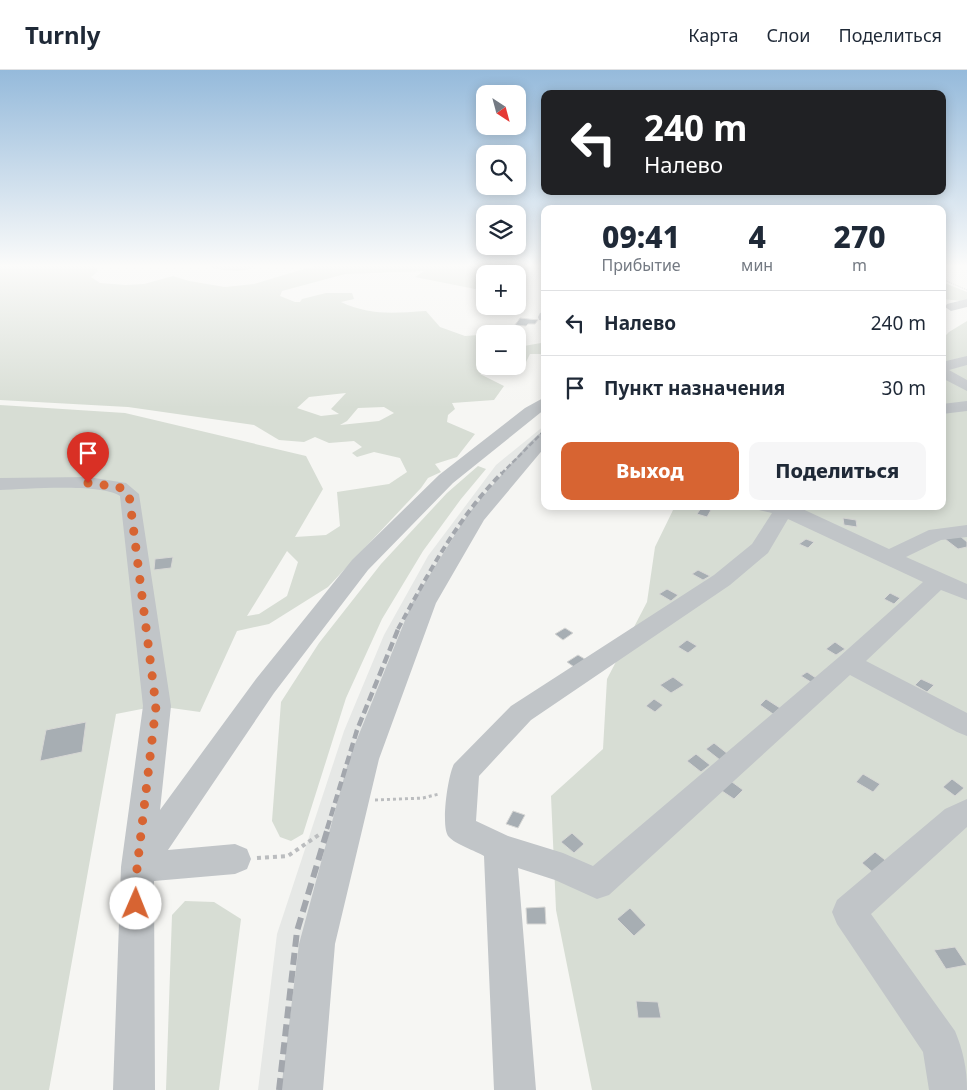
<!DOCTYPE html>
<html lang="ru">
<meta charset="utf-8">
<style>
:root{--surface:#fff;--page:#f6f6f7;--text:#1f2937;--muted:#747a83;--line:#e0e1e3;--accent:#d76432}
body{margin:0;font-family:"Noto Sans",sans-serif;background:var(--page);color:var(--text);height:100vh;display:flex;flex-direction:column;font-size:19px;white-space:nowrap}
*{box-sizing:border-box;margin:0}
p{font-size:16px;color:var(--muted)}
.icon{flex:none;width:28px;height:28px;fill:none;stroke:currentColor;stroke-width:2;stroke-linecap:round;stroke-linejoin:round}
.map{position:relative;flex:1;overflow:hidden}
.panel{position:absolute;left:541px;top:135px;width:405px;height:305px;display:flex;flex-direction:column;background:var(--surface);border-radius:10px;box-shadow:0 2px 12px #0003}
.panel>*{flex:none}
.top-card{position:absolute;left:541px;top:20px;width:405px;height:105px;border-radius:10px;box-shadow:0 2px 12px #0003;background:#202124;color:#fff;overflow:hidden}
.needle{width:32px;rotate:144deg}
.tools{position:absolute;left:476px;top:15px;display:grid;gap:10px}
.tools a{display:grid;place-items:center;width:50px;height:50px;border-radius:10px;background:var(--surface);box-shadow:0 2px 12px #0003;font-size:25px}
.pin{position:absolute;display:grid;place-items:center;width:42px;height:42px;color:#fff;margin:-51px -21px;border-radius:50% 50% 50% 0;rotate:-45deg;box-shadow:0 0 5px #0007}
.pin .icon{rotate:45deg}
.me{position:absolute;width:55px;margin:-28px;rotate:1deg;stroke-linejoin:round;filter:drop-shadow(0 0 4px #0008)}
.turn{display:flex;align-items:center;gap:18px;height:105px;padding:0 20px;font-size:22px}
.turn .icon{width:65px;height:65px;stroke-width:2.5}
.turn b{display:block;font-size:35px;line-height:42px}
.eta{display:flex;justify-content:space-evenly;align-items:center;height:85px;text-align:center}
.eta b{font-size:30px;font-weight:800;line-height:35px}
.action{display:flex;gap:10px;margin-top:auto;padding:10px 20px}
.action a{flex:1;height:58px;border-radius:10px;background:var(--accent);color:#fff;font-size:20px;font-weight:800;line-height:58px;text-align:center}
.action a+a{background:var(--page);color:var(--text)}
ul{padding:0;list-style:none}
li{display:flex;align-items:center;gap:15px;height:65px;padding:0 20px;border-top:1px solid var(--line)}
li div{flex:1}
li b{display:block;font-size:19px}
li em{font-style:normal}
header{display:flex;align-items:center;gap:30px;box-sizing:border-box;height:70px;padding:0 25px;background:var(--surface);border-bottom:1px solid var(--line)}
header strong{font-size:24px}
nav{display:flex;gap:28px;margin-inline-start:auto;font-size:18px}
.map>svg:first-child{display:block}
.built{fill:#e6e8e6}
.green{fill:#d7ddd4;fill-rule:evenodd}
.building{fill:#a7aeb3;stroke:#d7d7d5}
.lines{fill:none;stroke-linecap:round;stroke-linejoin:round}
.path-far2{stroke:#bbbdbf;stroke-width:1;stroke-dasharray:1 1;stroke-linecap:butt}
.path-far1{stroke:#bbbdbf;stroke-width:3;stroke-dasharray:3 3;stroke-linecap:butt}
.path{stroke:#bbbdbf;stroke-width:4;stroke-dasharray:4 4;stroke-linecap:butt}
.minor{fill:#c1c5c8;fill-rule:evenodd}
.rail-far3{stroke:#a3a7ad;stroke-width:2.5;stroke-dasharray:5.5 2.5;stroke-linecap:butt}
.rail-far2{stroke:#a3a7ad;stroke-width:4;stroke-dasharray:7 4;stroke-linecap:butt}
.rail-far1{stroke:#a3a7ad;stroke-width:4.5;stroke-dasharray:9 4.5;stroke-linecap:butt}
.rail{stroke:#a3a7ad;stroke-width:6;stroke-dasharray:12 6;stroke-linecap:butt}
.route{stroke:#d76432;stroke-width:9;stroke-dasharray:0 16.2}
</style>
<header>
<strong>Turnly</strong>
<nav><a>Карта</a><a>Слои</a><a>Поделиться</a></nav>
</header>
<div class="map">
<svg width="967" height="1020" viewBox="0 0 967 1020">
<rect width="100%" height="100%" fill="#f6f6f3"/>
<path class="built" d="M545,355V366L416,539L294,1020H258L277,864L344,661L384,565L428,486L496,395Z"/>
<path class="green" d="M0,195H94L98,201L91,207L100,213L126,215L144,214L173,206L189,211L225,217L254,214L307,198L326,195H522L508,202L511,204H485V221L415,207L424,201L345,204L282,221L280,226L295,232H300L302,229L326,223H352L354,229L341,232C371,246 394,243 426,241L440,257L465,266L479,265L485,270V296H516L492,297L480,304L504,316L494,330L452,333L455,339L448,345L447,352L475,364L457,387L435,394L441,402L428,408L421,418L328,517L269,554L237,561L200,642L157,636L116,644L49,1020H0V335L125,343L306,386L323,419L295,467L326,465L340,456L337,422L389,414L407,402L400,388L374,382L357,387L352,383L362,377L354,371L329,373L315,367L304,372L279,370L254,355L128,337L0,330ZM346,323L331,339L339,344L321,346L297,338L309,327ZM384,337L394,343L379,351L340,355L347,351L358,338ZM287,481L298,492L287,526L259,544L247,546Z
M215,195H259C242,204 227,201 209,197Z
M942,212L967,222V230L961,231L943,229Z
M967,251V1020H592L556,840L551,726L603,679L607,609L647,532L655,477L675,436H942L943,268L949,262Z
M545,269V284H530L526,292L518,296V277L541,273Z
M478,396L486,399L461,429L423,481L382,549L346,628L303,764L291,771L280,767L272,751L281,632L319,573L381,494L447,423Z
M185,831L214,832L241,849L219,1020H166L172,845Z"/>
<path class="building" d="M520,248L538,250L535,254H528L526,256L515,255Z
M701,438L711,440L707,447L697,444Z
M843,448L856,450L857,457L844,455Z
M960,466L967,472V477L958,479L945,469Z
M806,469L814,472L808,478L799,474Z
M173,487L171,498L154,500L155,489Z
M698,500L710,506L703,510L692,504Z
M667,519L678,525L671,531L659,524Z
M890,523L900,528L894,534L884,529Z
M565,558L573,563L563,570L555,564Z
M687,570L697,576L688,583L678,577Z
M835,572L845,579L836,585L826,579Z
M578,585L588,591L577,599L567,592Z
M807,602L819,610L814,614L801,606Z
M673,607L684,615L671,623L660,615Z
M921,609L934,615L927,622L915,615Z
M654,629L663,635L655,642L646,636Z
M766,629L780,638L773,644L760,635Z
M86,652L82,682L40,691L46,660Z
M714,673L728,684L720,690L706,679Z
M696,684L710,695L701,702L687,691Z
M863,704L880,714L873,722L856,712Z
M728,709L743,720L734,729L719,719Z
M952,709L964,718L955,726L943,717Z
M513,741L525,745L518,758L506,754Z
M572,763L584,774L574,783L561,772Z
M875,782L889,793L876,805L862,793Z
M545,837L546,854H527L526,838Z
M630,838L646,855L634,866L617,849Z
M955,877L967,895L946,899L934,880Z
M636,931L658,932L661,948H638Z"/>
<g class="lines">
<path class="path-far2" d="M942,209L967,220"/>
<path class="path-far1" d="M375,730L423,728L439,724"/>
<path class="path" d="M257,788L288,786L320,764"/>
<path class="minor" d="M967,229V237L951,241L945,237L947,234Z
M545,242V251L539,250L538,247L540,243Z
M967,286V295L949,300L967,310V321L942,308V292Z
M545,327V339L453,413L368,500L274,623L168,780L235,774L247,779L251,789L247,799L235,804L154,811L155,1020H113L121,797L143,636L120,426C101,413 26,419 0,420V408L88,407L126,413L139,424L171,636L160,740L256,609L352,490L439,405L525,338Z
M967,331V341L942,344V334Z
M545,363V377L484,450L436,533L379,689L335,874L323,1020H281L299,874L349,689L412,533L468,444L528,374L539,364Z
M756,436H796L889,479L929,460L967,455V467L941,470L906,487L967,514V530L941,520L866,591L967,643V666L957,662L850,605L609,825L597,829L555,810L518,798L536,1020H494L484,786C476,781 455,774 449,767C440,758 448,705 454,694L511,636L714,505L752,474L772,443L759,440ZM788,449L923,512L839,587L593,796L563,783L508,766L476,751L479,706L531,650L730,515L768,483Z
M967,729V757L871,844L955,961C963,980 967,999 967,1020H929L923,982L837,854L832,842L837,830L945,739Z"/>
<path class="rail-far3" d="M501,404L545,360"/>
<path class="rail-far2" d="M398,559C428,504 458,447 502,403"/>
<path class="rail-far1" d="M327,759L357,660L399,557"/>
<path class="rail" d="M279,1020L297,861L328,758"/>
</g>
<linearGradient id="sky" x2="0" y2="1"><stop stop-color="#95badb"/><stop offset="0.58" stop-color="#fbfbfa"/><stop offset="1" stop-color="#fbfbfa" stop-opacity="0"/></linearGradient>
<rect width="967" height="338" fill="url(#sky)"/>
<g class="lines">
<path class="route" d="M88,413L119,417L129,424L156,636L137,798L136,834"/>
</g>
</svg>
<div class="tools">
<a><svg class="needle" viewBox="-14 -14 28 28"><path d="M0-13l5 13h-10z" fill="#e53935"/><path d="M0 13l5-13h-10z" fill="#747a83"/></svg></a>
<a><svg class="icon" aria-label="search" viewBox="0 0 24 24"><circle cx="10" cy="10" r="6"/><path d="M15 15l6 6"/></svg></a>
<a><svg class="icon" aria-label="layers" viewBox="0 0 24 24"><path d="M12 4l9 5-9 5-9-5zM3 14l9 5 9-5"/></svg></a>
<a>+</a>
<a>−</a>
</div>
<div class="pin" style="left:88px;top:413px;background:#d93025"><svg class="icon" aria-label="arrive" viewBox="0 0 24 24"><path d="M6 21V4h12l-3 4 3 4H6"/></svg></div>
<svg class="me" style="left:136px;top:834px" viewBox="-20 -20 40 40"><circle r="19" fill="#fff"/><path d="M0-13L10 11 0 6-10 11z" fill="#d76432"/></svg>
<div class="top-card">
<div class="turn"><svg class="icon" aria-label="left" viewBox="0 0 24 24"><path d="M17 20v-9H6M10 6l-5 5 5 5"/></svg><div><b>240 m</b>Налево</div></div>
</div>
<section class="panel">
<div class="eta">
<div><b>09:41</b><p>Прибытие</p></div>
<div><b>4</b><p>мин</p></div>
<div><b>270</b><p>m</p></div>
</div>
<ul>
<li><svg class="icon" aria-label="left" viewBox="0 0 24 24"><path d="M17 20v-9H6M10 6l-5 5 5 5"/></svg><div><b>Налево</b></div><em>240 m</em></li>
<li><svg class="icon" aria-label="arrive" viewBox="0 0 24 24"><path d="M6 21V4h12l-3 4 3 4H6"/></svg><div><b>Пункт назначения</b></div><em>30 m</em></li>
</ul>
<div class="action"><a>Выход</a><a>Поделиться</a></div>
</section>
</div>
